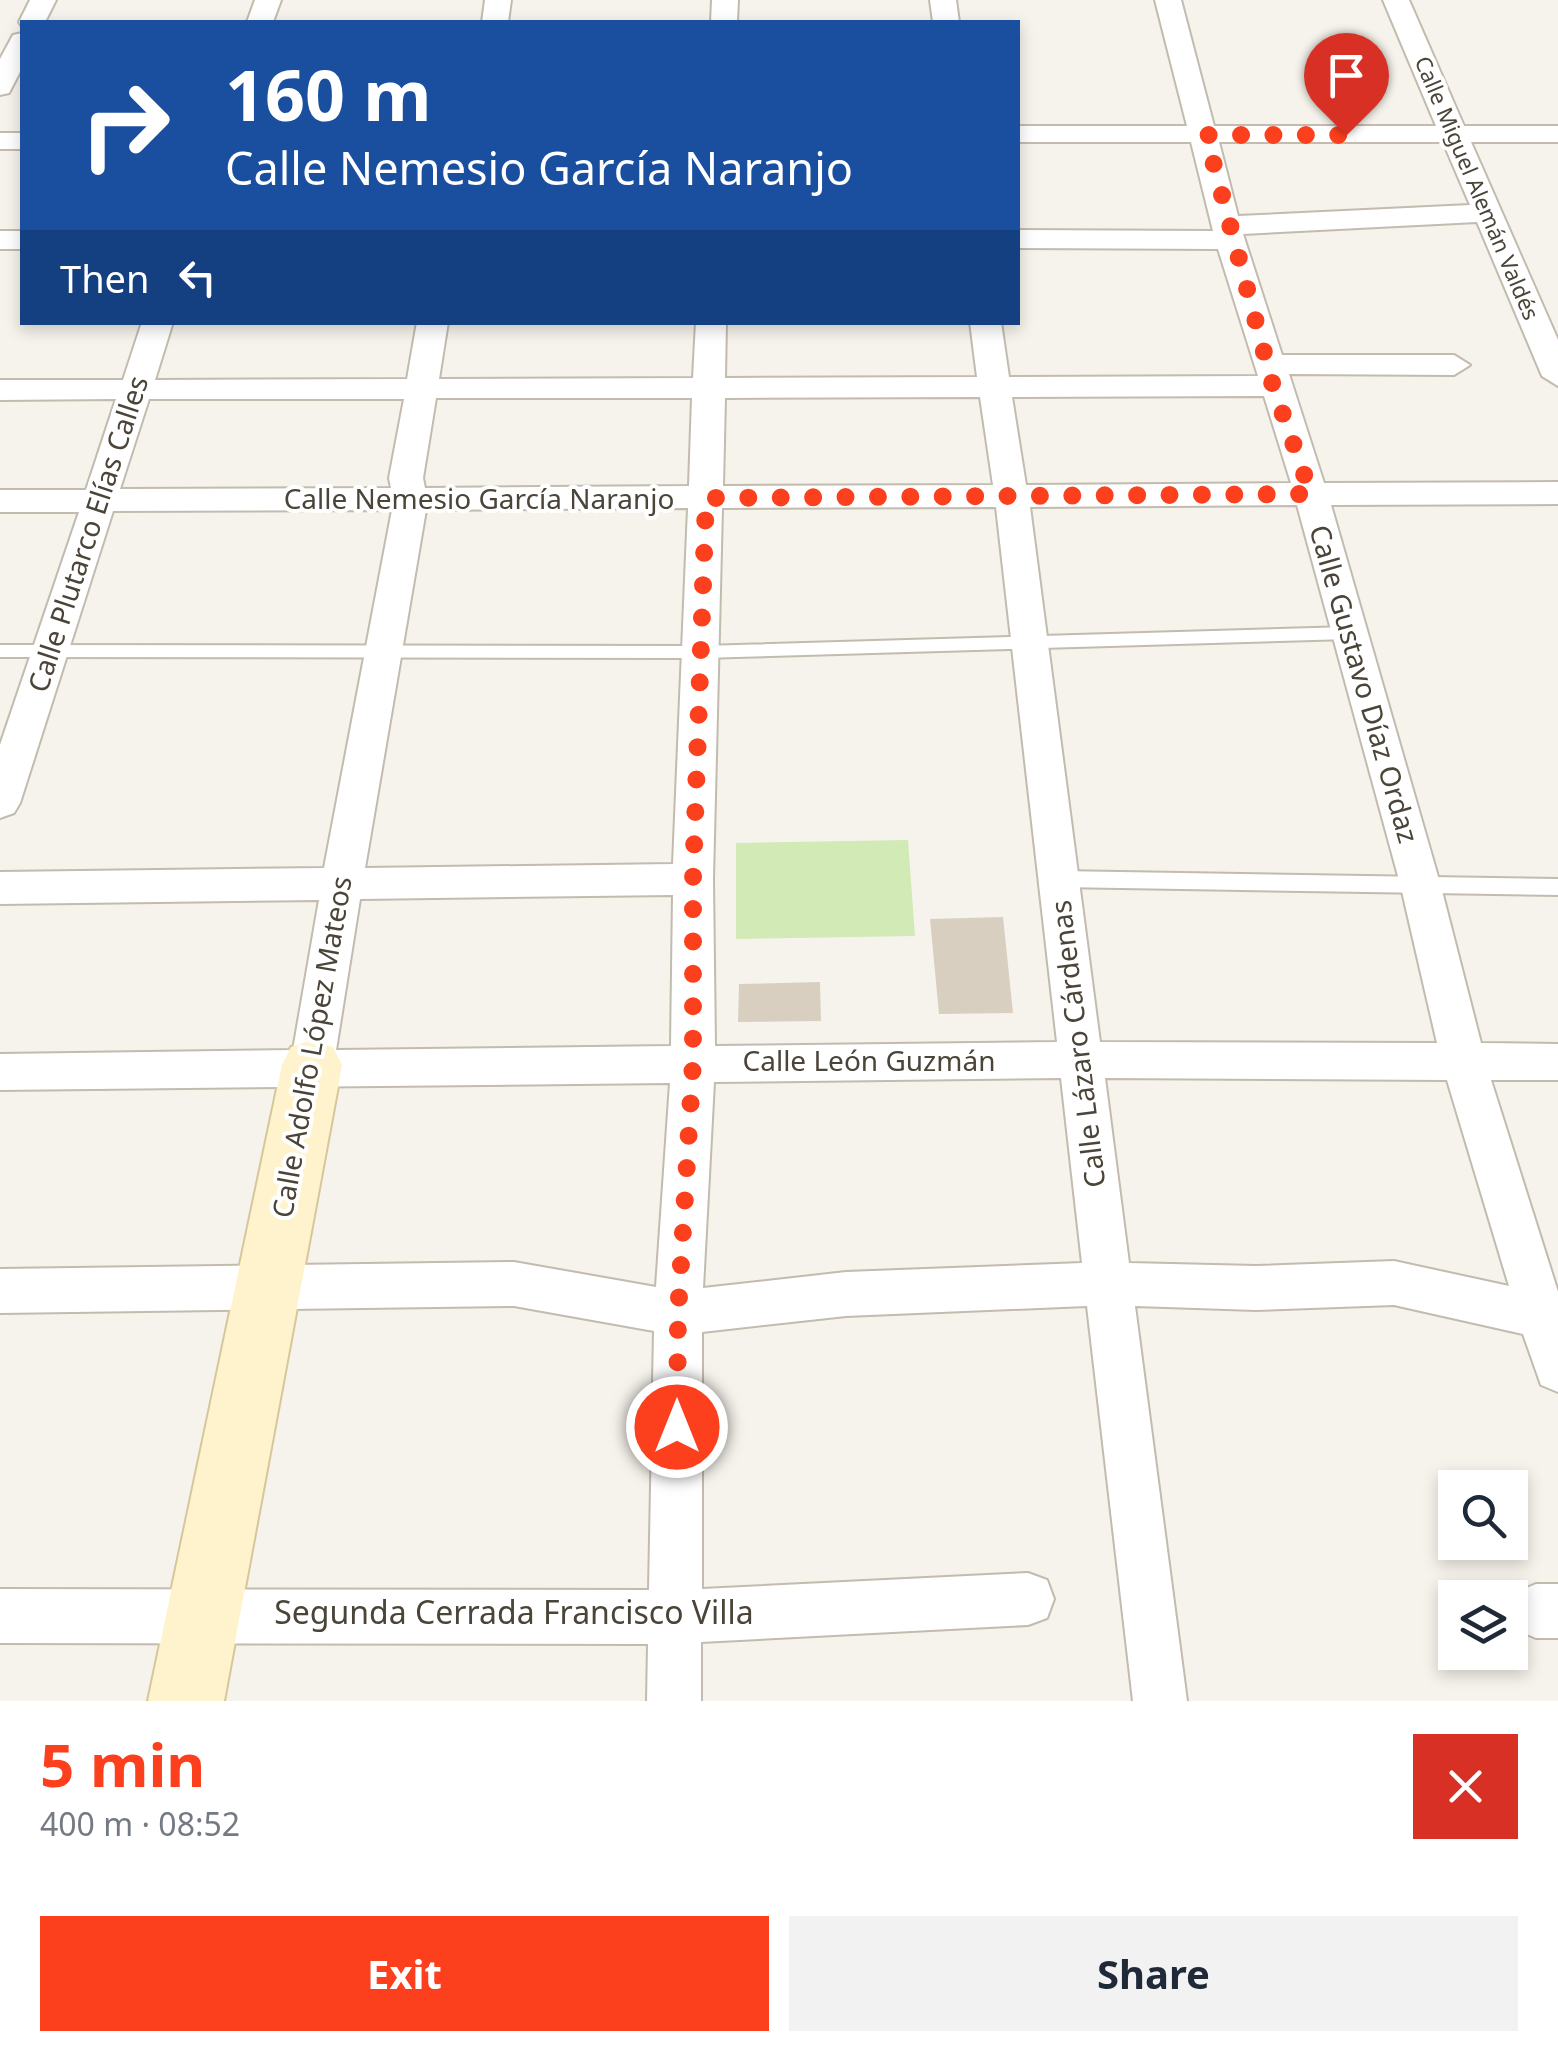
<!DOCTYPE html>
<meta charset="utf-8">
<style>
:root{--surface:#fff;--page:#f2f2f3;--text:#1f2937;--muted:#747a83;--accent:#fc3f1d}
body{margin:0;font-family:"Noto Sans",sans-serif;background:var(--page);color:var(--text);height:100vh;display:flex;flex-direction:column;font-size:38px;white-space:nowrap}
*{box-sizing:border-box;margin:0}
p{font-size:32px;color:var(--muted)}
.icon{flex:none;width:55px;height:55px;fill:none;stroke:currentColor;stroke-width:2;stroke-linecap:round;stroke-linejoin:round}
.map{position:relative;height:1701px;overflow:hidden}
.panel{display:flex;flex-direction:column;background:var(--surface);flex:1}
.panel>*{flex:none}
.banner{position:absolute;left:20px;top:20px;width:1000px;height:305px;border-radius:0px;box-shadow:0 5px 15px #0003;background:#1a4fa0;color:#fff;overflow:hidden}
.fabs{position:absolute;left:1438px;top:1470px;display:grid;gap:20px}
.fabs a{display:grid;place-items:center;width:90px;height:90px;border-radius:0px;background:var(--surface);box-shadow:0 5px 15px #0003;font-size:50px}
.pin{position:absolute;display:grid;place-items:center;width:85px;height:85px;color:#fff;margin:-102px -42px;border-radius:50% 50% 50% 0;rotate:-45deg;box-shadow:0 0 10px #0007}
.pin .icon{rotate:45deg}
.me{position:absolute;width:110px;margin:-55px;rotate:0deg;stroke-linejoin:round;filter:drop-shadow(0 0 8px #0008)}
.turn{display:flex;align-items:center;gap:35px;height:210px;padding:0 40px;font-size:45px}
.turn .icon{width:130px;height:130px;stroke-width:2.5}
.turn b{display:block;font-size:70px;line-height:85px}
.then{display:flex;align-items:center;height:95px;padding:0 40px;background:#0003;gap:20px;font-size:38px}
.round{display:grid;place-items:center;flex:none;width:105px;height:105px;border-radius:0px;background:var(--page)}
.headline{display:flex;align-items:center;justify-content:space-between;height:170px;padding:0 40px}
h1{font-size:60px;font-weight:700;line-height:75px;color:var(--accent)}
.primary-button{display:flex;gap:20px;margin-top:auto;padding:20px 40px}
.primary-button a{flex:1;height:115px;border-radius:0px;background:var(--accent);color:#fff;font-size:40px;font-weight:700;line-height:115px;text-align:center}
.primary-button a+a{background:var(--page);color:var(--text)}
.map>svg:first-child{display:block}
.green{fill:#d2eab5}
.building{fill:#d8cfc1}
.lines{fill:none;stroke-linecap:round;stroke-linejoin:round}
.lane-casing{stroke:#c2bbae;stroke-width:4}
.street-casing{stroke:#c2bbae;stroke-width:4}
.secondary-casing{stroke:#d6c79b;stroke-width:4}
.lane{fill:#fff;fill-rule:evenodd}
.street{fill:#fff;fill-rule:evenodd}
.secondary{fill:#fff3cd;fill-rule:evenodd}
.route{stroke:#fc3f1d;stroke-width:18;stroke-dasharray:0 32.4}
.labels{text-anchor:middle;stroke-width:8;stroke-linejoin:round;paint-order:stroke}
.far-street-label{font-size:22px;fill:#4b4439;stroke:#fff}
.street-label{font-size:28px;fill:#4b4439;stroke:#fff}
.near-street-label{font-size:32px;fill:#4b4439;stroke:#fff}
</style>
<div class="map">
<svg width="1558" height="1701" viewBox="0 0 1558 1701">
<rect width="100%" height="100%" fill="#f6f3ec"/>
<path class="green" d="M908,840L915,936L736,939V843Z"/>
<path class="building" d="M1003,917L1013,1013L939,1014L930,919Z
M820,982L821,1021L738,1022L739,984Z"/>
<g class="lines">
<g class="lane-casing">
<path id="lane" d="M1349,627L1358,633L1349,639L701,658L0,657V645L701,646Z
M1059,871L1558,879V895L1059,887L1052,885L1049,879L1052,873Z"/>
</g>
<g class="street-casing">
<path id="street" d="M30,0H56L45,22H22V27L19,22Z
M255,0H281L273,22H247Z
M485,0H511L508,22H482Z
M712,0H738L737,22H711Z
M930,0H956L959,22H933Z
M1155,0H1181L1214,126H1436L1383,0H1409L1464,126H1558V142H1471L1558,340V386L1542,376L1477,222L1243,234L1282,355H1454L1470,365L1454,375L1289,374L1324,483L1558,482V504L1331,505L1441,887L1481,1043L1558,1044V1080H1491L1558,1292V1392L1541,1385L1523,1334L1394,1305L1256,1310L1135,1306L1187,1701H1133L1087,1306L846,1316L702,1332V1589L1028,1573L1047,1580L1054,1599L1047,1618L1028,1625L701,1642V1701H647L648,1644L0,1643V1589L649,1590L654,1331L514,1306L0,1313V1269L514,1262L656,1287L670,1083L0,1090V1054L293,1050L319,900L0,904V872L324,868L392,510L113,511L20,803L14,813L0,818V745L79,512H0V490H86L116,399L0,400V380H123L142,322H173L155,380L407,379L417,322H448L439,379L693,378L696,322H726L725,378L977,377L970,322H1001L1009,377L1258,376L1218,249L1018,248V230L1213,231L1191,142H1018V126H1187ZM1219,142H1443L1470,205L1238,216ZM1264,396L1291,483L1026,485L1012,397ZM980,397L993,485L723,486L725,398ZM436,398H692L689,486L425,488L423,478ZM149,399H404L389,478L391,488L120,489ZM1297,505L1401,887L1437,1043L1100,1042L1030,507ZM996,507L1057,1042L715,1046L713,879L722,508ZM688,508L673,864L365,868L426,510ZM673,895L671,1046L336,1050L360,899ZM1061,1078L1082,1263L846,1272L703,1288L714,1082ZM1105,1078L1447,1080L1509,1286L1394,1261L1256,1266L1129,1263Z
M22,33V68L9,93L0,95V59L13,35Z
M0,133H22V149H0Z
M0,231H22V249H0Z
M1536,1584H1558V1638H1536L1517,1630L1510,1612L1517,1592Z"/>
</g>
<g class="secondary-casing">
<path id="secondary" d="M312,1040L333,1047L342,1065L224,1701H148L282,1065L291,1047Z"/>
</g>
<use href="#lane" class="lane"/>
<use href="#street" class="street"/>
<use href="#secondary" class="secondary"/>
</g>
<g class="lines">
<path class="route" d="M677,1427L678,1314L693,1062V879L706,498L1311,494L1273,386L1206,135H1346"/>
</g>
<g class="labels">
<g class="far-street-label">
<text transform="translate(1477 188) rotate(67)" y="8">Calle Miguel Alemán Valdés</text>
</g>
<g class="street-label">
<text x="479" y="509">Calle Nemesio García Naranjo</text>
<text transform="translate(88 534) rotate(-72)" y="10">Calle Plutarco Elías Calles</text>
<text transform="translate(1364 684) rotate(74)" y="10">Calle Gustavo Díaz Ordaz</text>
<text transform="translate(1078 1044) rotate(-97)" y="10">Calle Lázaro Cárdenas</text>
<text transform="translate(312 1047) rotate(-80)" y="10">Calle Adolfo López Mateos</text>
<text x="869" y="1071">Calle León Guzmán</text>
</g>
<g class="near-street-label">
<text x="514" y="1624">Segunda Cerrada Francisco Villa</text>
</g>
</g>
</svg>
<div class="fabs">
<a><svg class="icon" aria-label="search" viewBox="0 0 24 24"><circle cx="10" cy="10" r="6"/><path d="M15 15l6 6"/></svg></a>
<a><svg class="icon" aria-label="layers" viewBox="0 0 24 24"><path d="M12 4l9 5-9 5-9-5zM3 14l9 5 9-5"/></svg></a>
</div>
<div class="pin" style="left:1346px;top:135px;background:#d93025"><svg class="icon" aria-label="arrive" viewBox="0 0 24 24"><path d="M6 21V4h12l-3 4 3 4H6"/></svg></div>
<svg class="me" style="left:677px;top:1427px" viewBox="-20 -20 40 40"><circle r="17" fill="#fc3f1d" stroke="#fff" stroke-width="3"/><path d="M0-11L8 9 0 5-8 9z" fill="#fff"/></svg>
<div class="banner">
<div class="turn"><svg class="icon" aria-label="right" viewBox="0 0 24 24"><path d="M7 20v-9h11M14 6l5 5-5 5"/></svg><div><b>160 m</b>Calle Nemesio García Naranjo</div></div>
<div class="then">Then<svg class="icon" aria-label="left" viewBox="0 0 24 24"><path d="M17 20v-9H6M10 6l-5 5 5 5"/></svg></div>
</div>
</div>
<section class="panel">
<div class="headline"><div><h1>5 min</h1><p>400 m · 08:52</p></div><a class="round" style="background:#d93025;color:#fff"><svg class="icon" aria-label="close" viewBox="0 0 24 24"><path d="M6 6l12 12M18 6L6 18"/></svg></a></div>
<div class="primary-button"><a>Exit</a><a>Share</a></div>
</section>
